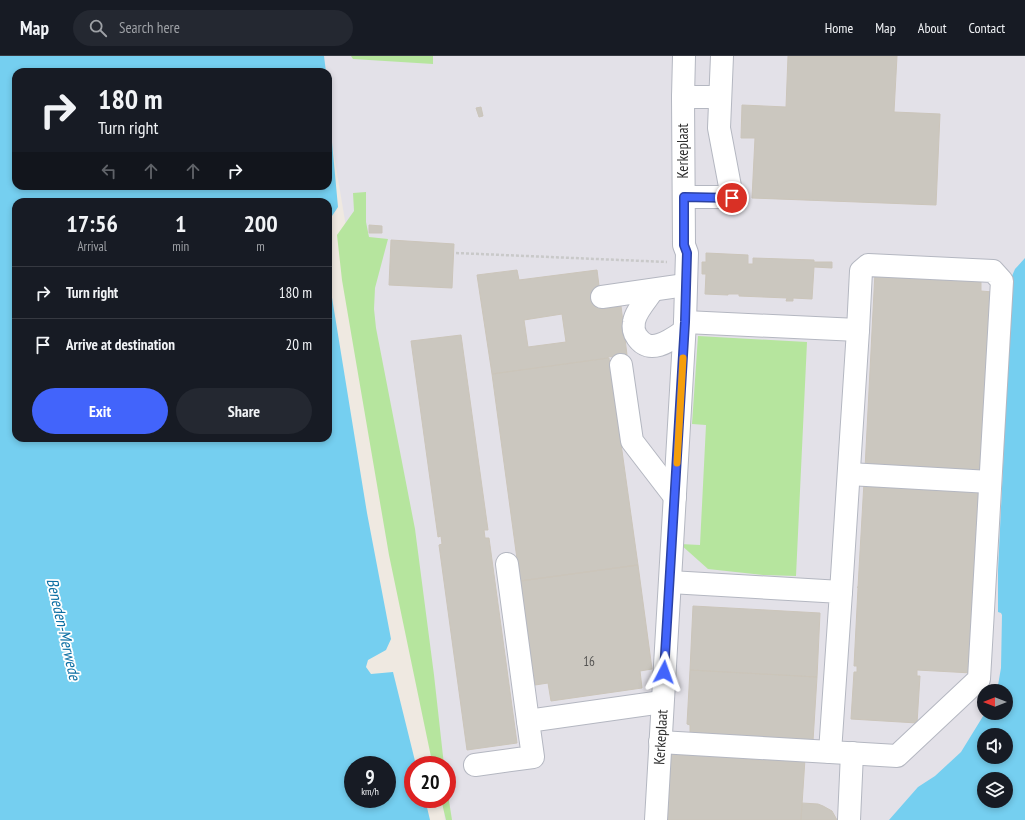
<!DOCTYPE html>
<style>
:root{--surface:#171b24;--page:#242831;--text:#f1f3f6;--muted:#9ea1a6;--line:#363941;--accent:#4264fb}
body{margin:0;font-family:"PT Sans Narrow",sans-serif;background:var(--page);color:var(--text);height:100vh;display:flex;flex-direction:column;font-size:15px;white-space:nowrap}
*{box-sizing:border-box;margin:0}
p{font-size:13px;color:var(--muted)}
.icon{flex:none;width:22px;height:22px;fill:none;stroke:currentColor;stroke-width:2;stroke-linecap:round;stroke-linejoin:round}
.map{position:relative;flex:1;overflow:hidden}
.panel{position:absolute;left:12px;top:142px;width:320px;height:244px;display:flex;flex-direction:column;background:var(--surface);border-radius:12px;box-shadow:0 2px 6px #0003}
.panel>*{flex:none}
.hud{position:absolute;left:12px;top:12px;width:320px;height:122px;border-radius:12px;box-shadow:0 2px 6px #0003;background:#171b24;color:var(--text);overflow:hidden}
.needle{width:26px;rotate:270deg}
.fabs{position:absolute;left:977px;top:628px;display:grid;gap:8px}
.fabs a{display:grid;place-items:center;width:36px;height:36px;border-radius:50%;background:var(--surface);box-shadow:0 2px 6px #0003;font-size:20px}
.speed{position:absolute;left:344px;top:700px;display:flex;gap:8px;font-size:20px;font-weight:700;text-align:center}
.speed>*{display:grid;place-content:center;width:52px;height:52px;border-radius:50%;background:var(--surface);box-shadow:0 2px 6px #0003;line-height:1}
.speed small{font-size:10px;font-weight:400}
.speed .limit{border:6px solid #d22;background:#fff;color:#111}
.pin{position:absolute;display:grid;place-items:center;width:34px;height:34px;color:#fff;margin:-17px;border:2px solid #fff;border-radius:50%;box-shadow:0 1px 4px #0007}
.me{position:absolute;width:44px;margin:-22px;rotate:4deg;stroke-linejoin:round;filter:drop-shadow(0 0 3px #0008)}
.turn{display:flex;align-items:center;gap:14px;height:84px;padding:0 20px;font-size:18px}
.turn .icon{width:52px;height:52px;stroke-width:2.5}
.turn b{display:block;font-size:28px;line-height:34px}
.lanes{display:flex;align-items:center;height:38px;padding:0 20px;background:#0003;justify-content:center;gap:20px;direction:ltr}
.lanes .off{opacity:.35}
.eta{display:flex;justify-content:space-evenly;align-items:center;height:68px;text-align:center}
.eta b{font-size:24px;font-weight:600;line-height:28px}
.action{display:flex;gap:8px;margin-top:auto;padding:8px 20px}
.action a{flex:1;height:46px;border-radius:24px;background:var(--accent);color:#fff;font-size:16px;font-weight:600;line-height:46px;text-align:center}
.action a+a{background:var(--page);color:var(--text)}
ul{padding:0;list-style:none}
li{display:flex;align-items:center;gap:12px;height:52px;padding:0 20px;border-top:1px solid var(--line)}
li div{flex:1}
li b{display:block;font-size:15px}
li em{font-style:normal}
header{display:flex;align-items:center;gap:24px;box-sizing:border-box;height:56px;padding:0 20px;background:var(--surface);border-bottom:1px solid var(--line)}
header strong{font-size:19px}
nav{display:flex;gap:22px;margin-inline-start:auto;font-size:14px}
.search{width:280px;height:36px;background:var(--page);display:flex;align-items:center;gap:10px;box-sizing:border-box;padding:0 14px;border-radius:22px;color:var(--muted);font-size:15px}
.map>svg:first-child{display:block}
.industrial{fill:#e3e1e8}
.green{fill:#b6e59e}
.water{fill:#75cff0;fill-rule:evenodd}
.building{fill:#cbc7bf;stroke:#cbc5ba;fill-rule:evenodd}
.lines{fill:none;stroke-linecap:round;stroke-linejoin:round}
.minor-casing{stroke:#b4b7c1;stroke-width:24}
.path{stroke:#c9c9c9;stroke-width:2.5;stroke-dasharray:3 2;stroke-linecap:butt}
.minor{stroke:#fff;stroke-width:22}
.route-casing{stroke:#2b41a3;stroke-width:10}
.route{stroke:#4264fb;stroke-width:7}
.slow{stroke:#f59e0b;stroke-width:7}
.labels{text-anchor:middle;stroke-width:3.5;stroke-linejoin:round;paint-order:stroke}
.number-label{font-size:13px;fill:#555452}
.street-label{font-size:15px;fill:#2e2e2e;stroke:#fff}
.water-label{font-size:16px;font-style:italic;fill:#0d6fa3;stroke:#fff}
</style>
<header>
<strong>Map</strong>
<div class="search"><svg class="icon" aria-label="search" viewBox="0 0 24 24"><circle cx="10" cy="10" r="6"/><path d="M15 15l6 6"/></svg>Search here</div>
<nav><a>Home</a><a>Map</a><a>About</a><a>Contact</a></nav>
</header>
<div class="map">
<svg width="1025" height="764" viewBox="0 0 1025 764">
<rect width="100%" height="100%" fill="#efe9e1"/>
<path class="industrial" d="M317,0H1025V629L1006,635H984V657H1002L915,764H445L442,743H447V709H436L328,63V16H320Z"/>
<path class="green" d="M351,0H433V8L353,3Z
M366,136V166L369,181L388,183L375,232L374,253L376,272L415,473L434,619L444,709H433L430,696L389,499L342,224L337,179L354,155L353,137Z
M698,280L807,286L796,520L763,519L708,513L680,488L700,489L706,369L692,368Z
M447,732L452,764H446L441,743H447Z"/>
<path class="water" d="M0,0H324L326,16H16V130H328V43L338,151L328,166V146H16V382H328V217L367,457L391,583L386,594L368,604L366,611L371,618L393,616L416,709H413V743H425L430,764H0ZM353,709H387V743H353Z
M1025,202V764H889L918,731L935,720L961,696L985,657H1006V635H997L1001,612L1002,559L1001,557L998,556V515L1012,220L1015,213ZM984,679H1006V701H984ZM984,723H1006V745H984Z"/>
<path class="building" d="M788,0H897L894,56L940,58L936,149L752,142L755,82H741L742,49L786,51Z
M481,51L483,60L479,61L476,52Z
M369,169L382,170V177H369Z
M391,184L454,188L452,232L389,229Z
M706,197L748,199V208H753V202L814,204V206H832V212L814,211L812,243L793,242V245H786L787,242L739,240V238H728V239L705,238L706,218H702V206H706Z
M517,214L519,224L597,214L602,253L621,250L627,299L608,301V302L492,318L477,219ZM562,258L566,286L528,291L524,264Z
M875,216L981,222V235L993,236L983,420L865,413Z
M461,279L488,474H484L485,482H489L517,687L467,694L439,489L442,488L441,480L438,481L411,285Z
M609,302L638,509L520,525L492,318Z
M864,426L982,433L972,617L917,614V620H920L917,667L851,663L854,616H857V610H854L858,532L857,531H858Z
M638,509L652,613L640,615L642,632L551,645L548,627L535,629L520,525Z
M693,550L820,557L817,621L690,614Z
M690,614L817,621L813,685L690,678V669L687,668Z
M671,696L745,700V703L759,704L760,701L805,703L801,764H667Z
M802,747L818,748L823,750L832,755L837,764H801Z"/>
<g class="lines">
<g class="minor-casing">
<g id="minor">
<path d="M683,41H720"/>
<path d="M684,141H732L719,72L722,0"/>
<path d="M653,234C648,242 635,256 634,266C633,271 634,277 637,281C650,300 671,284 684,275"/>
<path d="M602,241L685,229"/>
<path d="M685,266L858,274L841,536"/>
<path d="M621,309L632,385L675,441"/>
<path d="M849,418L990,426"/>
<path d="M507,508L528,665"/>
<path d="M670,526L841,536L830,696L897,700L979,623L1002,225L993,215L868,209L861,215L858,274"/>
<path d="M660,686L830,696"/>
<path d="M475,709L533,701L528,665L662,646"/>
<path id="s1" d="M656,764L685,266L687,197L684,189L683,41L684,0"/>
<path d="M849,764L852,697"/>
</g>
</g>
<path class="path" d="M456,197L667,206"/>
<use href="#minor" class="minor"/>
</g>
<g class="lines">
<g class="route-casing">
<path id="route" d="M664,616L685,266L687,197L684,189V141L732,142"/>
</g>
<use href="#route" class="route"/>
<path class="slow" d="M677,407L683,302"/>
</g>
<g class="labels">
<g class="number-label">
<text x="589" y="610">16</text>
</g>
<g class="street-label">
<text transform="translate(683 95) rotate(-90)" y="5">Kerkeplaat</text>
<text dy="5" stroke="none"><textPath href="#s1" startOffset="83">Kerkeplaat</textPath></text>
</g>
<g class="water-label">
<text transform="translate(64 573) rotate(77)" y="6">Beneden-Merwede</text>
</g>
</g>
</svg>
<div class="fabs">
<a><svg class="needle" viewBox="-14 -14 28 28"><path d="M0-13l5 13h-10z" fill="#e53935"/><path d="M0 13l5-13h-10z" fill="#9ea1a6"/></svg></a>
<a><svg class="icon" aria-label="sound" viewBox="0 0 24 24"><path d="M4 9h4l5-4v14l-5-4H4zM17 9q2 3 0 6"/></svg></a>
<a><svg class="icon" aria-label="layers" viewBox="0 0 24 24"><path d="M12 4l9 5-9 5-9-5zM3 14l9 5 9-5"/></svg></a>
</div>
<div class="speed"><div>9<small>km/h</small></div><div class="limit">20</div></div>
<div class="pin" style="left:732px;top:142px;background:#d93025"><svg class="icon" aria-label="arrive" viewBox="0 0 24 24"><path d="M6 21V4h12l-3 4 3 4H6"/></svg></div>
<svg class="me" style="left:664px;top:616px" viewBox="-20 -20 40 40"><path d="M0-17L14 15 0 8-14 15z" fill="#4264fb" stroke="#fff" stroke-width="4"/></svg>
<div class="hud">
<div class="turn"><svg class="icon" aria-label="right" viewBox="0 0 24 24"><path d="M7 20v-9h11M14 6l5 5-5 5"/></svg><div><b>180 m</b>Turn right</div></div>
<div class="lanes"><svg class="icon off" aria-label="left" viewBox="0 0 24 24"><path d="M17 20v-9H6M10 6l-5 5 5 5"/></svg><svg class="icon off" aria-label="ahead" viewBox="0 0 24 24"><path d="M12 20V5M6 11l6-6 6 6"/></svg><svg class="icon off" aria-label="ahead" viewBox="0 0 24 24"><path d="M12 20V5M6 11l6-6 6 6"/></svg><svg class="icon" aria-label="right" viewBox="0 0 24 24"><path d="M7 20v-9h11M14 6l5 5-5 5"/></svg></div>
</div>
<section class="panel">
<div class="eta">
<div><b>17:56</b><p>Arrival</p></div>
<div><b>1</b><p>min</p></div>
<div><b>200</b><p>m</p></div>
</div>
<ul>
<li><svg class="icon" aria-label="right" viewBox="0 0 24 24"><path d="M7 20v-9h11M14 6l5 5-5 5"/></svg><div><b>Turn right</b></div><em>180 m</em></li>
<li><svg class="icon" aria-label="arrive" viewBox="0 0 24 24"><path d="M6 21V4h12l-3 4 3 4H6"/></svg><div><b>Arrive at destination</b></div><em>20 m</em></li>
</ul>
<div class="action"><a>Exit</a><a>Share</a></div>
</section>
</div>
